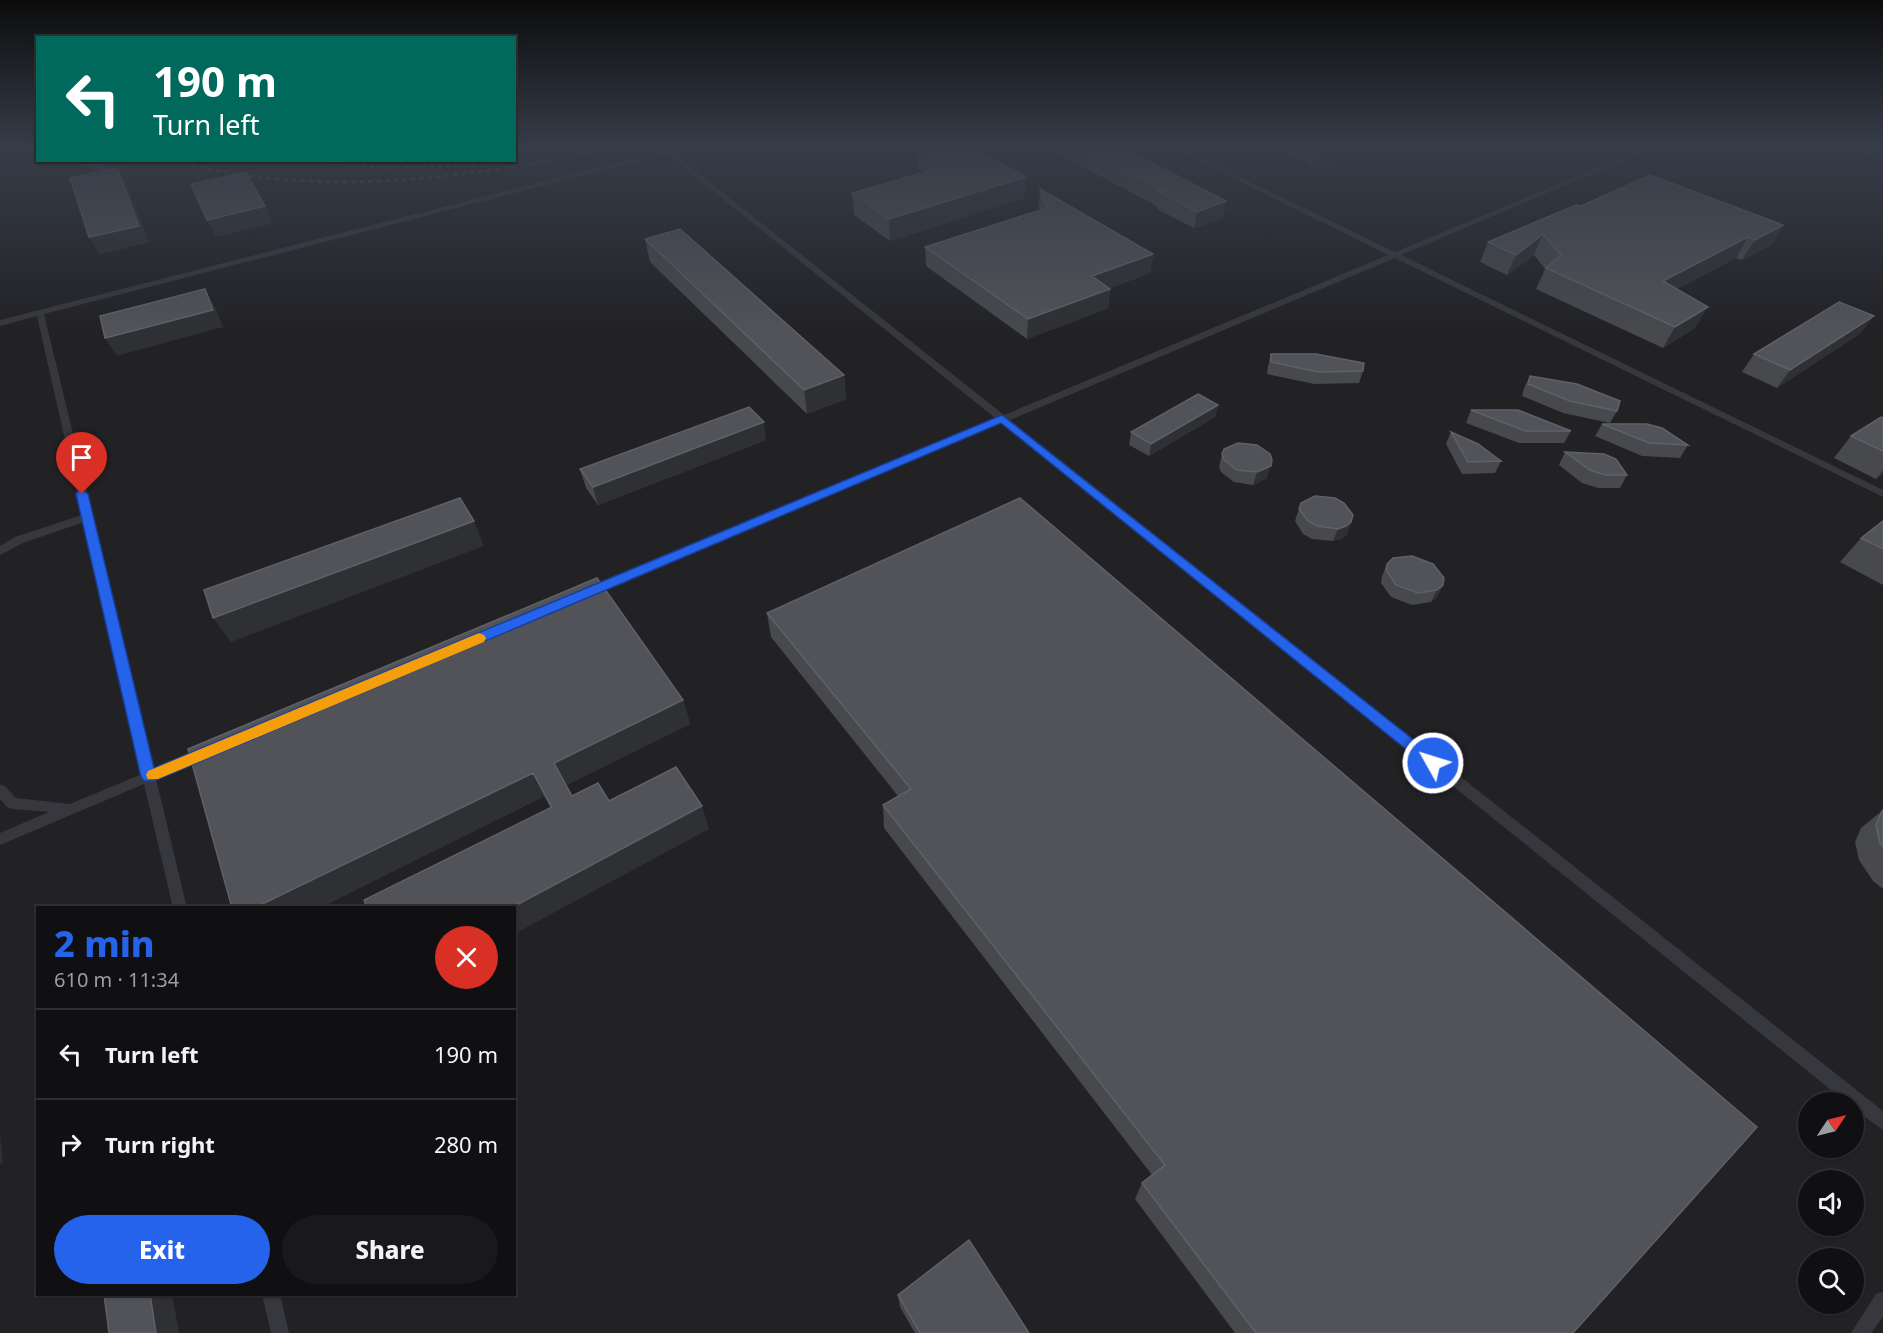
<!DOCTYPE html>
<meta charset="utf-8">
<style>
:root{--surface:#101012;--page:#19191b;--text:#f1f3f6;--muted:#9c9d9f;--line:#303032;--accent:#2563eb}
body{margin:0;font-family:"Noto Sans",sans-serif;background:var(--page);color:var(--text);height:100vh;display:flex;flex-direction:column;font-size:22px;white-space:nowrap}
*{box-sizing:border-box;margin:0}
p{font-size:20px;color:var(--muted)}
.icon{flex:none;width:33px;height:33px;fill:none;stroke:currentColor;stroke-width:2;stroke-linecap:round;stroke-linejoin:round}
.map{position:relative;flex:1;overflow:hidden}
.sheet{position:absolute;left:36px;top:906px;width:480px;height:390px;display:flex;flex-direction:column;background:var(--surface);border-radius:0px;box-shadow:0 2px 4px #0004,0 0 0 2px var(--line)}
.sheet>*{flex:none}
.guide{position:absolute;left:36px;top:36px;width:480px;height:126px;border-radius:0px;box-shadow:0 2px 4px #0004,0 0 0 2px var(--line);background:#00695c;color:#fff;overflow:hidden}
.needle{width:39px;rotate:55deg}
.tools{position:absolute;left:1798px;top:1092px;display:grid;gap:12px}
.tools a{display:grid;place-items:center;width:66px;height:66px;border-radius:50%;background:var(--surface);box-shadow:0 2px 4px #0004,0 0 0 2px var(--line);font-size:30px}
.pin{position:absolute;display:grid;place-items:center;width:51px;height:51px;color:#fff;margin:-62px -26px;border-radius:50% 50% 50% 0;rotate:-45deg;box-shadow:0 0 6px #0007}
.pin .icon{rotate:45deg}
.me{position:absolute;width:66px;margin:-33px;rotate:309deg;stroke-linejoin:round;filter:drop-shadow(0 0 4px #0008)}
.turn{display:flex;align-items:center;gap:21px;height:126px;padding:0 18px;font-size:27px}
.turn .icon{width:78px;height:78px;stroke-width:2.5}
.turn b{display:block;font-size:42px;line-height:51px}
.round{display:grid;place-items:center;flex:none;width:63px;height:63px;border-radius:32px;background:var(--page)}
.headline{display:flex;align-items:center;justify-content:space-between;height:102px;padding:0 18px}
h1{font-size:36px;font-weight:800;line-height:45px;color:var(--accent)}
.action{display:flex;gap:12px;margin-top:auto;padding:12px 18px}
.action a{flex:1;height:69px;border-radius:36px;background:var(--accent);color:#fff;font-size:24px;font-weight:800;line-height:69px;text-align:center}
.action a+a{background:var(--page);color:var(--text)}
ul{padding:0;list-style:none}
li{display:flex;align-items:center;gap:18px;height:90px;padding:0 18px;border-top:2px solid var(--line)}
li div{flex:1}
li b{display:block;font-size:22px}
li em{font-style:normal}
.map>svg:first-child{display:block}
.built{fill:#222225;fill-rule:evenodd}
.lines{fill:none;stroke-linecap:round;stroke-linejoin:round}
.lane{fill:#37383d;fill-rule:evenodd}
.rail{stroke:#4a4c52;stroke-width:3;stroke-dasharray:4.5 4;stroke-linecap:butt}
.wall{fill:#47494d}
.shaded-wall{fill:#2f3033}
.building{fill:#525359;stroke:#5f6168;stroke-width:1.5}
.route{fill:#2563eb;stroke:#184099;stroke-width:1.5}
.slow{fill:#f59e0b}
</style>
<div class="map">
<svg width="1883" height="1333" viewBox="0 0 1883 1333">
<rect width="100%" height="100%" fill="#161618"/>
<path class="built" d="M0,147H37L38,160H514L515,147H1883V1333H0ZM38,908H514V1294H38ZM1809,1102H1854V1148H1809ZM1809,1180H1854V1226H1809ZM1809,1258H1854V1304H1809Z"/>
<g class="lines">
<path class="lane" d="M659,147H666L670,150L691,147L673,153L1004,415L1388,255L1171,147H1178L1395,252L1648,147H1656L1401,255L1883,490V497L1395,258L1010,420L1883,1111V1130L1854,1109V1102H1846L1001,423L593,595H585L583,592L585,589L995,418L667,154L44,314L154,769L205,748L210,749L211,753L210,757L156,779L187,908H173L144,784L0,845V833L49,812L12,809L7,807L0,799V785L5,786L16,798L70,804L142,774L84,522L23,543L0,555V546L15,537L82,515L37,316L0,326V320L663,151Z
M1844,147H1853L1883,156V160Z
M1883,1292V1317L1871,1333H1851L1876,1294Z
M262,1294H280L289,1333H271Z"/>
<path class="rail" d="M1879,147L1883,148
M166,160C203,168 240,176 278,179C391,189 503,171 613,147
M285,160L385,168L485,165"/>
</g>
<path class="wall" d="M10,147H38V154Z
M1055,147H1121L1226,201L1223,218L1194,228L1157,209V206L1055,152Z
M1271,147H1352L1349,155L1309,170V163Z
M918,148L1026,177L1024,198L890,241L854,215L852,193L925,173L918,169Z
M62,160H139L118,170L126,184L149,242L100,254L89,237L103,171Z
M1040,189L1153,254L1150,273L1110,288L1108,308L1027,339L926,266L925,247L1040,210L1039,207Z
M1581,206L1783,225L1771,245L1742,260L1736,258L1677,289L1695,328L1663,348L1536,289L1545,269L1534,255L1507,275L1480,262L1488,242Z
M645,239L844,375L846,399L807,414L650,262Z
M1861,333L1777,388L1742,372L1754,354Z
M1271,354L1363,371L1359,383L1314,384L1267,374L1268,366Z
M1530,376L1617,411L1610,423L1563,413L1522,396L1524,388Z
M1218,405L1215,417L1149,456L1129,445L1131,432Z
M1471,410L1571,431L1564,443H1519L1466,423Z
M1883,418V474L1876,479L1834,458L1851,436Z
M1602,424L1688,445L1680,458L1642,456L1595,436Z
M1451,432L1501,461L1495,473L1462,474L1446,444Z
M766,440L598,505L586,488L580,469Z
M1565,452L1627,475L1620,488H1598L1582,483L1559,465Z
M1222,454L1267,478L1253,485L1234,482L1221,472L1219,467Z
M1301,503L1351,522L1347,534L1341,539L1333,541L1312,539L1303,534L1295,521Z
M1883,521V585L1840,562L1861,538Z
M1387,564L1443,585L1437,597L1431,602L1412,605L1391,597L1381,583L1382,576Z
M767,613L1573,1333H1235L1135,1199L1142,1183L1152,1175L884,828L883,805L898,796L771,637Z
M683,700L690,724L566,785L572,796L609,801L709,829L550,807L544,796L319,908H232Z
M1883,810V889L1873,881L1859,860L1855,842L1861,828Z
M898,1295L1029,1333H915L900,1307Z"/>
<path class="shaded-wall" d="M1319,147H1352L1349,155L1309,170L1314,148Z
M103,160H139L118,170L126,184L149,242L100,254L89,237L110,173Z
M1026,177L1024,198L890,241L889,219Z
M1226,201L1223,218L1194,228L1197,212Z
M265,206L273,223L216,237L207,220Z
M1783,225L1771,245L1742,260L1755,240Z
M1543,234L1534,255L1507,275L1516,255Z
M1748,237L1736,258L1652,302L1663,281Z
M1153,254L1150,273L1089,296L1092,276Z
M205,289L215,307L223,327L117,356L105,338Z
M1110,289L1108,308L1027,339L1028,319Z
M1708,307L1695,328L1663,348L1675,327Z
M1874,316L1861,333L1777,388L1790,370Z
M844,375L846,399L807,414L804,390Z
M1218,405L1215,417L1149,456L1151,444Z
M764,422L766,440L598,505L593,487Z
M1272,460L1267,478L1253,485L1257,472Z
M1883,470V474L1876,479Z
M474,521L484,546L231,642L213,618Z
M1351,522L1347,534L1341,539L1333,541L1338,529Z
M1443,585L1437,597L1431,602L1437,590Z
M683,700L690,724L564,786L554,763Z
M533,773L544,796L319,908H254Z
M702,806L709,829L514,934V908H511Z
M0,1134L3,1163L0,1164Z
M150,1294H172L179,1333H156Z"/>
<path class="building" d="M923,147H972L1026,177L889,219L852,193L947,166L918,148Z
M1076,147H1121L1226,201L1197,212L1159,192L1163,191Z
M117,168L139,226L89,237L70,178Z
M246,172L265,206L207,220L191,184Z
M1650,175L1783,225L1755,240L1748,237L1663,281L1708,307L1675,327L1546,268L1561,255L1543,234L1516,255L1488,242L1576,205L1581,206Z
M1040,189L1153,254L1092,276L1110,289L1028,319L925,247L1047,208Z
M680,229L844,375L804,390L645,239Z
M205,289L213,310L105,338L100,316Z
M1839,302L1874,316L1790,370L1754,354Z
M1271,354H1316L1364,363L1363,371L1318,372L1271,362Z
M1530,376L1577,384L1620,401L1617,411L1570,401L1528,384Z
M1198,394L1218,405L1151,444L1131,432Z
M749,407L764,422L593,487L580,469Z
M1471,410H1518L1571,431H1525Z
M1881,417L1883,418V451L1851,436Z
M1602,424H1647L1662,428L1688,445L1649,443Z
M1451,432L1478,444L1501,461L1468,462Z
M1238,443L1257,445L1270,454L1272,460L1271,466L1257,472L1237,470L1224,460L1222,454L1224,449Z
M1565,452L1604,454L1616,459L1627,475H1605L1590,470Z
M1315,496L1335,498L1344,503L1353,515L1351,522L1346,526L1338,529L1317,526L1308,521L1299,509L1301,503Z
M460,498L474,521L213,618L204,590Z
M1020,498L1757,1127L1573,1333H1256L1142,1183L1165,1165L883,805L911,789L767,613Z
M1883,521V549L1861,538Z
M1412,556L1433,564L1444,578L1443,585L1437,590L1418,593L1396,585L1386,570L1387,564L1393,558Z
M597,578L683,700L554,763L572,796L598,783L609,801L676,767L702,806L511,908H367L364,900L552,807L533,773L254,908H232L188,749Z
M1883,810V847L1880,843L1876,825L1882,811Z
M969,1240L1029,1333H920L898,1295Z
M104,1294H150L156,1333H109Z"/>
<linearGradient id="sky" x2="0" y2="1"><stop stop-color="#0c0c0d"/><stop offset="0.44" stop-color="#363c48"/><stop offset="1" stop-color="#363c48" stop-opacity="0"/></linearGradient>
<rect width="1883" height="333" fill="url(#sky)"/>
<path class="route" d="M1002,415L1438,759L1441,763L1438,767H1428L1001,423L154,781H144L141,777L76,494L78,491L82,490L88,494L154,768Z"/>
<path class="slow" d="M479,633L484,635L486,638L484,642L158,779H148L146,775L148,771Z"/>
</svg>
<div class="tools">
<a><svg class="needle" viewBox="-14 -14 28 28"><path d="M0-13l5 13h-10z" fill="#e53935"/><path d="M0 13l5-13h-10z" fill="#9c9d9f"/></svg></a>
<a><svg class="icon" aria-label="sound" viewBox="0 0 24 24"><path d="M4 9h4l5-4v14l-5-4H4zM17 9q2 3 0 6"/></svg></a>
<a><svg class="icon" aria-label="search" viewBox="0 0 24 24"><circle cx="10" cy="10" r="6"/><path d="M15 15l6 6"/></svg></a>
</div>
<div class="pin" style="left:82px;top:494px;background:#d93025"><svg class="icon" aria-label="arrive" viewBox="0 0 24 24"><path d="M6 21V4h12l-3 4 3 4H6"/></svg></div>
<svg class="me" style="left:1433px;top:763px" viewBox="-20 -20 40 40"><circle r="17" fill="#2563eb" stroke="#fff" stroke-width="3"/><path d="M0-11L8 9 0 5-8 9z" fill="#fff"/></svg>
<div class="guide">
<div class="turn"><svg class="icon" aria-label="left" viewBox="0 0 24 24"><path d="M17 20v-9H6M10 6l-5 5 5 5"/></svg><div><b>190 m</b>Turn left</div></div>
</div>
<section class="sheet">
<div class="headline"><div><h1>2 min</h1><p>610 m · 11:34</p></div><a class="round" style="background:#d93025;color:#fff"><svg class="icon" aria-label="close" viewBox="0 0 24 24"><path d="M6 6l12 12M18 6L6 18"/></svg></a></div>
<ul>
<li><svg class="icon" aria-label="left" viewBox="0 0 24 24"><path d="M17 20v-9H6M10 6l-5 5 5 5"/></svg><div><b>Turn left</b></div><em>190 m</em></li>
<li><svg class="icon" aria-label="right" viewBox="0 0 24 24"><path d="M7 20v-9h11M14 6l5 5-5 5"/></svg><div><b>Turn right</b></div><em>280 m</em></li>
</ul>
<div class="action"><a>Exit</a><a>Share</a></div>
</section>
</div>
